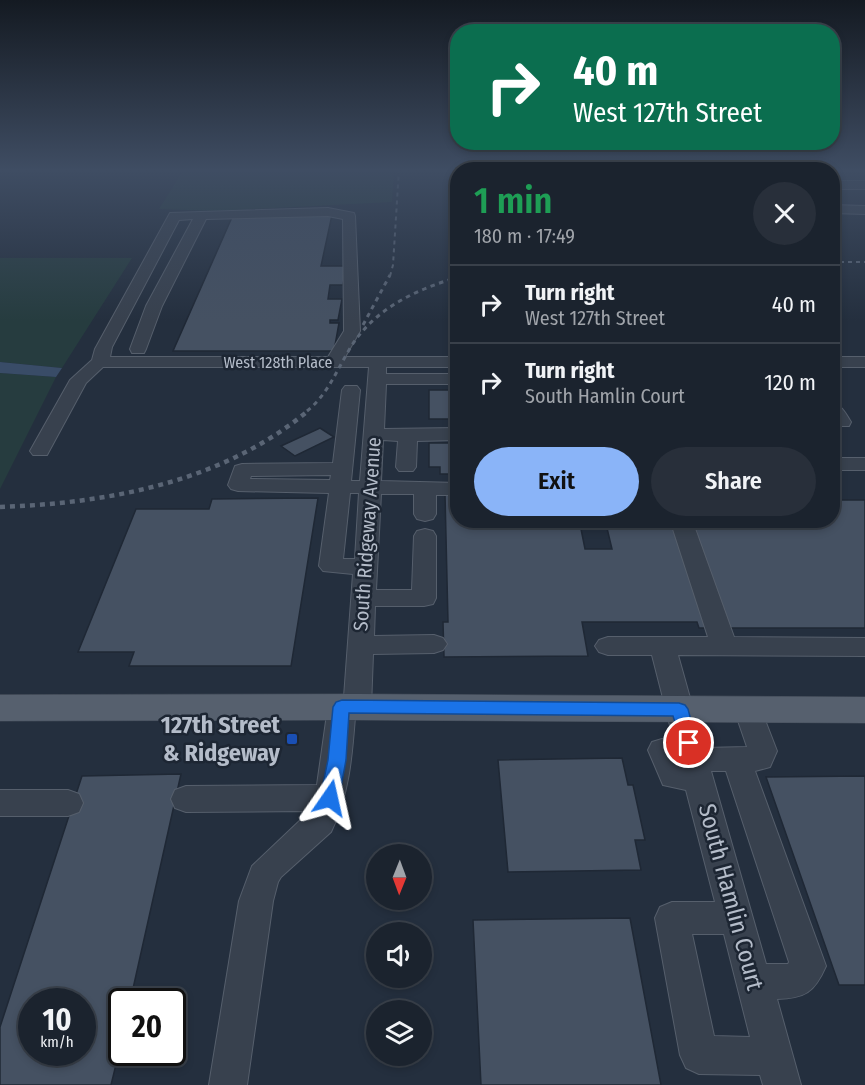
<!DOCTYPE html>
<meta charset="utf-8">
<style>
:root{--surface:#1b232e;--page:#282f3a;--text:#f1f3f6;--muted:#a0a4aa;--line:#39404a;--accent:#8ab4f8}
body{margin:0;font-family:"Fira Sans Condensed",sans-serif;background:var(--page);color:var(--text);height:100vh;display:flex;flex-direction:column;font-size:22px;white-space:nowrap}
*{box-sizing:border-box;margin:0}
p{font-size:20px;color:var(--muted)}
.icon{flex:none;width:33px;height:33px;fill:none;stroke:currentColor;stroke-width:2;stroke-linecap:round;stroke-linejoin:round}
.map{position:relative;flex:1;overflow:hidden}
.details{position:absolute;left:450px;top:162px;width:390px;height:366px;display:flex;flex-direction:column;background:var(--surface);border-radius:24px;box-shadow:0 3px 9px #0003,0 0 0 2px var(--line)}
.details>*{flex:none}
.top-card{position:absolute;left:450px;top:24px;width:390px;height:126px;border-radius:24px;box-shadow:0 3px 9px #0003,0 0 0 2px var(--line);background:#0b6e4f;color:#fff;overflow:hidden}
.needle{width:39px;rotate:181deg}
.fabs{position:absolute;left:366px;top:844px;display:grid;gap:12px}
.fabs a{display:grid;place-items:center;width:66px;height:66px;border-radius:50%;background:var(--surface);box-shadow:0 3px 9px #0003,0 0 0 2px var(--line);font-size:30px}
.speed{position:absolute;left:18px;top:988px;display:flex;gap:12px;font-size:30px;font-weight:700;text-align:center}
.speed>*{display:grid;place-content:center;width:78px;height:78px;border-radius:50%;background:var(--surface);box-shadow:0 3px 9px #0003,0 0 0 2px var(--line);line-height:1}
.speed small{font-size:15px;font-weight:400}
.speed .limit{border:3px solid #111;border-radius:9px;background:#fff;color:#111}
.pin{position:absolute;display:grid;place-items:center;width:51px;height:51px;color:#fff;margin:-26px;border:3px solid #fff;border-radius:50%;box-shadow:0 2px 6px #0007}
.me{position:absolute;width:66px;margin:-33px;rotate:11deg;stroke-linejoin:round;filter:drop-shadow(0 0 4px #0008)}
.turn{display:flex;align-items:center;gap:21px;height:126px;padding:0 24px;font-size:27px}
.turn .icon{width:78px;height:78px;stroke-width:2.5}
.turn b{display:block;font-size:42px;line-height:51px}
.round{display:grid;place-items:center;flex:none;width:63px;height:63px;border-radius:32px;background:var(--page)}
.head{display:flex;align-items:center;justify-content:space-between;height:102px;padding:0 24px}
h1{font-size:36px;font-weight:600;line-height:45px;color:#1e9e55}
.action{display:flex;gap:12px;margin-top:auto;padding:12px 24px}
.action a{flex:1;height:69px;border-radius:36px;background:var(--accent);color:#111;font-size:24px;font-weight:600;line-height:69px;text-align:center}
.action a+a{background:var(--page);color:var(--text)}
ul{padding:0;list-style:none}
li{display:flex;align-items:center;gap:18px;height:78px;padding:0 24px;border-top:2px solid var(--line)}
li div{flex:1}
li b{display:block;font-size:22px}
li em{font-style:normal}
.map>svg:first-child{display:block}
.green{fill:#263c3f}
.water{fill:#394c67}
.building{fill:#455162;stroke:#1f2835;stroke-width:1.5;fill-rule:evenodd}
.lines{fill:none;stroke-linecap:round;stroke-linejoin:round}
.minor-casing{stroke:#565f6c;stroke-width:2}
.major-casing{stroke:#414a57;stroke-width:1}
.minor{fill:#38414e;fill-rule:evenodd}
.major{fill:#56606e;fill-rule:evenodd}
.rail-far2{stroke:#5a6575;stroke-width:2;stroke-dasharray:4 4;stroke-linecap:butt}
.rail-far1{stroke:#5a6575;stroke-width:3;stroke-dasharray:4.5 4.5;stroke-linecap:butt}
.rail{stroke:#5a6575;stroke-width:4.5;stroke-dasharray:5 5;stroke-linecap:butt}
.route{fill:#1a73e8;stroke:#114b97;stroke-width:1.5}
.transit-dot{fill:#1a4fb4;stroke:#1d2633;stroke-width:2}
.labels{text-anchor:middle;stroke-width:5;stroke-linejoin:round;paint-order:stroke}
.far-street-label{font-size:16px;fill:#b4bcc9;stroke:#1d2633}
.street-label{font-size:20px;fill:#b4bcc9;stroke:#1d2633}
.near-poi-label{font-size:24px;font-weight:bold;fill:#b4bcc9;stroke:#1d2633;text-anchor:end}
.near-street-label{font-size:24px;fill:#b4bcc9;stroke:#1d2633}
</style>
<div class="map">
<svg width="865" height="1085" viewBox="0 0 865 1085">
<rect width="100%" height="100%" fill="#242f3e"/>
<path class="green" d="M184,169H394L392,202L215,211L159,209Z
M0,258H132L62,368L0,362Z
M0,373L56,377L0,489Z"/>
<path class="water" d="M0,362L62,368L56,377L0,373Z"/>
<path class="building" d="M233,215H332L321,266H346L343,285H330L328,299H342L338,320H330V323H339L334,351H173Z
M449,294H458V350H451Z
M429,390H458V419H429Z
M320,428L334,437L295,456L281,446Z
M429,443H458V474H440V467H429Z
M445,494H458V520H592L593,524H580L585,549H612L606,524H711L709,520H832V500H865V628H699L697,622H582L588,656L444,657L443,622H448Z
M318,498L291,666H129L134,652H78L136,509H209L212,499Z
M622,758L628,785H633L645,840H635L641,870L508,872L498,760Z
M181,774L130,1002H122V1040L111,1085H0V1027L82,776ZM32,1002H82V1053H32Z
M865,776V985H839L766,777Z
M630,918L661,1085H481L473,920Z"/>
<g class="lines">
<g class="minor-casing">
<path id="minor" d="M453,169L463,170H458V186L452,183Z
M536,169H548V170H536Z
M691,169H703V170H691Z
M832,181H865V189H832Z
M832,205L865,206V214L832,213Z
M328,208L354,213L355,216L360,331L345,357H458V367H386V374H458V384H386L384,429L458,428V440L417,441L416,467L413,471H399L396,467L398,441L383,440L381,481L458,483V495H436V514L433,519L425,521L417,519L414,514V494H381L376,590H412L414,536L417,531L425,529L433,531L436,536V598L433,604L424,606H375L374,636L434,635L443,638L447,644L443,650L434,653L373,654L371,707L367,714L355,717C352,757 349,795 331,832L281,877L278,882L273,901L247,1085H209L239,901L252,866L310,811L186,812L175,808L171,799L175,790L186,786L317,785L328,707L332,700L344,697L353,574L323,571L319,566L329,493L238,491L231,489L228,485L235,466L242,464L333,463L342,390L345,386H357L360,390L351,481H360L369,367H103L86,383L47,455H33L30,451L70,380L92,360L95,349L170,213ZM328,216L343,219L344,331L328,357H110L112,347L179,220L193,219L146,306L130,349L132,353H144L146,349L162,306L206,219ZM331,475L330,480L250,479L251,476ZM350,493H359L355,559H343Z
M832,357H865V367H832Z
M832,403C842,405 846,414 851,422L849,426H835L832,422Z
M832,458H865V470H832Z
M670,520H692L734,637L865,638V656L678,655L704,748L747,747L734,709L738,702L748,698L758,702L777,751L770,767L755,771L826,966C814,993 805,998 777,999L801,1085H763L760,1075L699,1074L686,1068L680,1055L655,918L660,907L672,902H715L686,790L663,785L648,750L652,742L662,739L672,742L676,749L652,655H608L599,652L595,646L599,640L608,637H708ZM711,771H726L789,962L788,964H766ZM692,934H724L750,1037L714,1036Z
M0,790H68L79,794L83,803L79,812L68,816H0Z"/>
</g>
<g class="major-casing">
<path id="major" d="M357,694L865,697V723L357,720L0,721V695Z"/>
</g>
<use href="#minor" class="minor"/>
<use href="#major" class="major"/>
<path class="rail-far2" d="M832,262H865
M390,276L393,265L399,169"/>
<path class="rail-far1" d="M363,325L390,275
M307,411C327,395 336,372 349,350C373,309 415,290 458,277"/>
<path class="rail" d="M0,507C110,503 223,482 309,410"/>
</g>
<linearGradient id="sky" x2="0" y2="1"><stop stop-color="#141a22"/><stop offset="0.53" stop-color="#3f4d63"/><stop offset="1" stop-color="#3f4d63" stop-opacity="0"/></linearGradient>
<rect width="865" height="321" fill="url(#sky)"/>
<path class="route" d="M342,700L679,703L685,705L688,709L697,743L695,748L689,750L683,748L673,716L349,713L346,760L339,798L336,804L330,806L323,804L320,798L328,760L333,707L336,702Z"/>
<rect class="transit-dot" x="286" y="733" width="12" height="12" rx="3"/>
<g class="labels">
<g class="far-street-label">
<text x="278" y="368">West 128th Place</text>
</g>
<g class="street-label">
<text transform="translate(367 534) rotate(-86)" y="7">South Ridgeway Avenue</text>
</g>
<g class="near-poi-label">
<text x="280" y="733">127th Street<tspan x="280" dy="28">&amp; Ridgeway</tspan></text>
</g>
<g class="near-street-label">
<text transform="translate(731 897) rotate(75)" y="8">South Hamlin Court</text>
</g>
</g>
</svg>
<div class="fabs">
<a><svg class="needle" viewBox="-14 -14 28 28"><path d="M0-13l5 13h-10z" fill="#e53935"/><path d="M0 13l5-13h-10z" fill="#a0a4aa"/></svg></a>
<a><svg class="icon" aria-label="sound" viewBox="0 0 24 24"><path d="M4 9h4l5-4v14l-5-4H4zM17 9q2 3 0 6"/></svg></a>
<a><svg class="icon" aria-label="layers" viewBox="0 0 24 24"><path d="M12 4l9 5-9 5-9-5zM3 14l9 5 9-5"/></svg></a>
</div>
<div class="speed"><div>10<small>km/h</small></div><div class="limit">20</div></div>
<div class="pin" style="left:689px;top:743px;background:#d93025"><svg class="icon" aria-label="arrive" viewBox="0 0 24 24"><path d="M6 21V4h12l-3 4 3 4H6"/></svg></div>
<svg class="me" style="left:330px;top:798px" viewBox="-20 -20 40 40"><path d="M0-17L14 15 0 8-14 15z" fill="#1a73e8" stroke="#fff" stroke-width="4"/></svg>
<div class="top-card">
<div class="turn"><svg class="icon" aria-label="right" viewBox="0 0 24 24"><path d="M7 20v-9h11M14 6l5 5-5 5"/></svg><div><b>40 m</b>West 127th Street</div></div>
</div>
<section class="details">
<div class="head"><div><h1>1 min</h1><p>180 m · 17:49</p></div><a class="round"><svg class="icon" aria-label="close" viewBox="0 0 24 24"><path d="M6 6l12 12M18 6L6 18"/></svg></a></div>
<ul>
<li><svg class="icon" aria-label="right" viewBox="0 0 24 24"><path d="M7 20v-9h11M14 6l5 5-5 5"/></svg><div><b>Turn right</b><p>West 127th Street</p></div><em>40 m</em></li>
<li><svg class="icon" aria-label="right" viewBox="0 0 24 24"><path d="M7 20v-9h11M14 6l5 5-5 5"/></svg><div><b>Turn right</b><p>South Hamlin Court</p></div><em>120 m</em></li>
</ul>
<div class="action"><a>Exit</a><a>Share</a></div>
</section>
</div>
